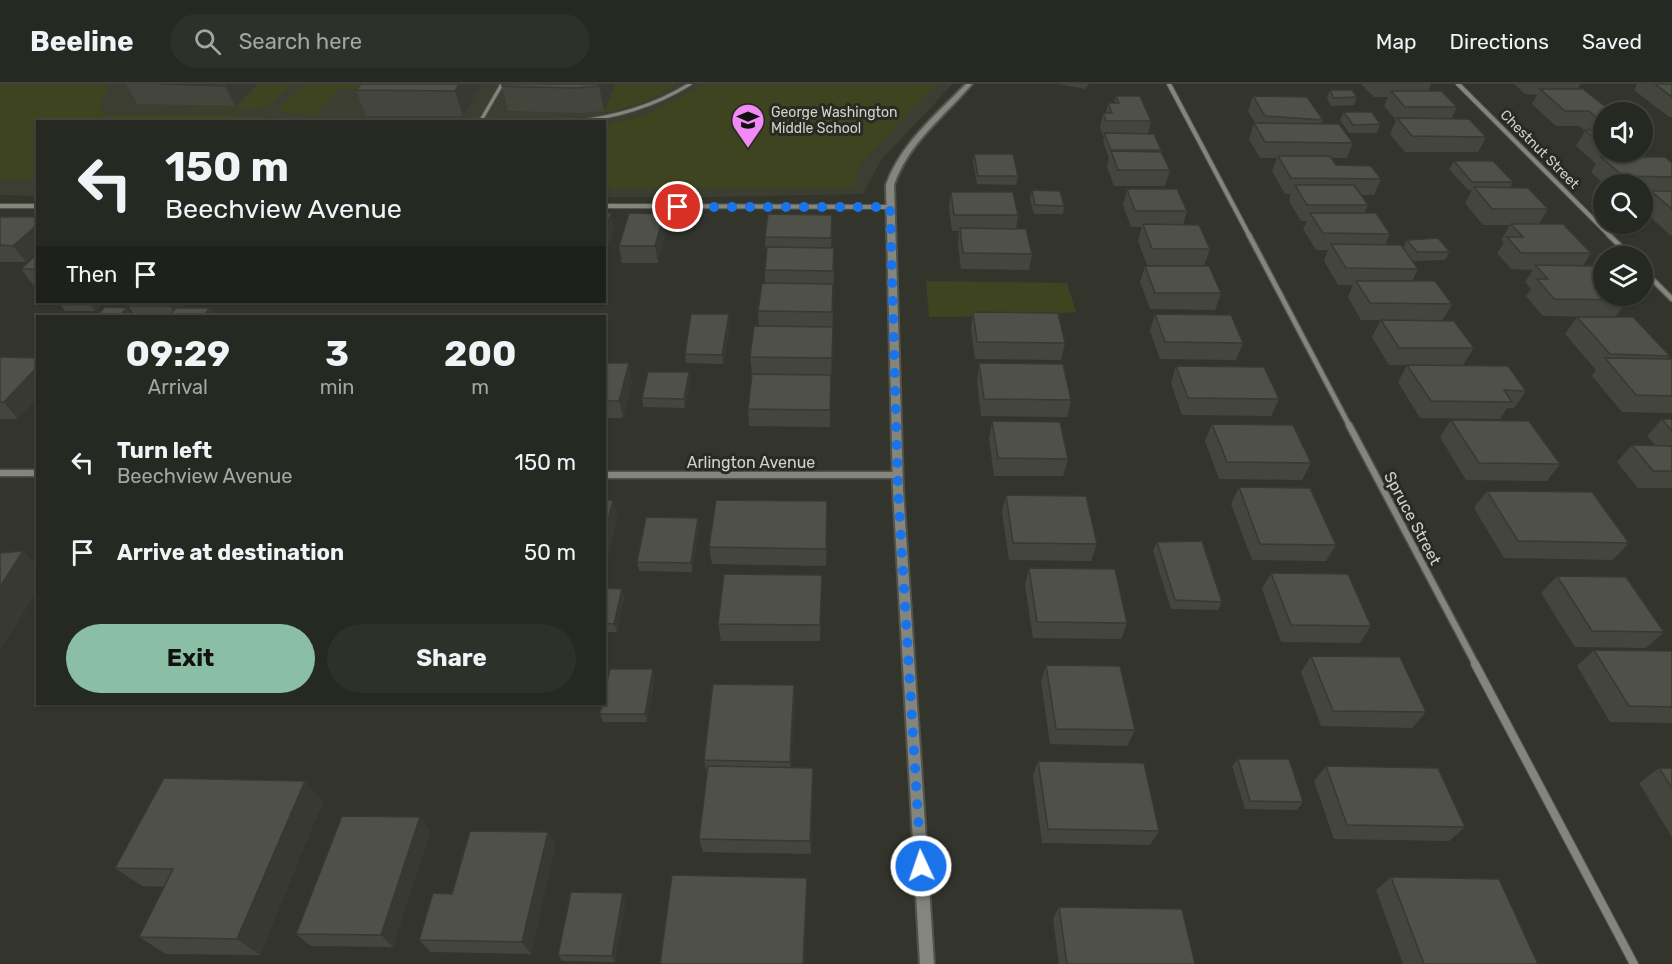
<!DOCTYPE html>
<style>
:root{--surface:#262822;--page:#2e302a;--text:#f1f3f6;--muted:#a4a6a5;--line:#424440;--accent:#8abfa5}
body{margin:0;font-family:Rubik,sans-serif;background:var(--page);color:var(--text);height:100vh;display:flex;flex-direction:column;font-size:22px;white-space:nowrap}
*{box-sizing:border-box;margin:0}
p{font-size:20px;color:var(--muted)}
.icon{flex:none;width:33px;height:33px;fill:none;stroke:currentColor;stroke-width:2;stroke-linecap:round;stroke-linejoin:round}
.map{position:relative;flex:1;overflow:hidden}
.sheet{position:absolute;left:36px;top:231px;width:570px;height:390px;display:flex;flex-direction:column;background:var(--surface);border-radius:0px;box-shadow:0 2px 4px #0004,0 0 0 2px var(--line)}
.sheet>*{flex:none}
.hud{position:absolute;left:36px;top:36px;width:570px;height:183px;border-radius:0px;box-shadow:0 2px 4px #0004,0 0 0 2px var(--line);background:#262822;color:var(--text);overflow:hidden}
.fabs{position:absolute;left:1593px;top:18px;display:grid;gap:12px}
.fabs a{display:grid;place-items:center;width:60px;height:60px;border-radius:50%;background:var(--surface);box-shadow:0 2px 4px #0004,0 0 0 2px var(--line);font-size:30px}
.pin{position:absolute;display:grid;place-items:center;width:51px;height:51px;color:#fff;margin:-26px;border:3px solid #fff;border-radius:50%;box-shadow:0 2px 6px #0007}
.me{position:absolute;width:66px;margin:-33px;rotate:357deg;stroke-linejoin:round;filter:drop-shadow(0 0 4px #0008)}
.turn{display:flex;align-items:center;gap:21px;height:126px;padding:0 30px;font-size:27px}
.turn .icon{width:78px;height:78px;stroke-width:2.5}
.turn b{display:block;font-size:42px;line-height:51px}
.then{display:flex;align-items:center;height:57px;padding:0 30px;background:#0003;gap:12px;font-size:22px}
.eta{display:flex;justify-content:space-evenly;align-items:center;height:102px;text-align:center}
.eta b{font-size:36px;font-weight:700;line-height:42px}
.primary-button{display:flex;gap:12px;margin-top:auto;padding:12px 30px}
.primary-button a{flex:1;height:69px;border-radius:36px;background:var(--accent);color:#111;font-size:24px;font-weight:700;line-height:69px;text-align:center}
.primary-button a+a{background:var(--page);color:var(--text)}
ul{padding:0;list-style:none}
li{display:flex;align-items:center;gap:18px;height:90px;padding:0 30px}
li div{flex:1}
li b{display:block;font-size:22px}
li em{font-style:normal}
header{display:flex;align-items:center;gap:36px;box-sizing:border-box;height:84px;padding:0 30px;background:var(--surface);border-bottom:2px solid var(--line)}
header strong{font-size:28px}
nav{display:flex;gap:33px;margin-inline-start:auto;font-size:21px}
.search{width:420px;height:54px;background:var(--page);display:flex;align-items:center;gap:15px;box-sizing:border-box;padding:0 21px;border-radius:33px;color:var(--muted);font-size:22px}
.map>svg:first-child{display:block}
.built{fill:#3b3e30}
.green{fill:#3f4420}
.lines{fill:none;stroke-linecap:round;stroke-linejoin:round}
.service-casing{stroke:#52534c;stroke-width:5}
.minor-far3-casing{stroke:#52534c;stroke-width:6}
.minor-far2-casing{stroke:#52534c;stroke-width:7}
.minor-far1-casing{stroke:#52534c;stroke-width:9}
.minor-casing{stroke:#52534c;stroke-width:10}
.tertiary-casing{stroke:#52534c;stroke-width:4}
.service{stroke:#84857c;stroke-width:3}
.minor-far3{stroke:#84857c;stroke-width:4}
.minor-far2{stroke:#84857c;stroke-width:4.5}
.minor-far1{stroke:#84857c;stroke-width:6}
.minor{stroke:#84857c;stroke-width:8}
.tertiary{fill:#84857c;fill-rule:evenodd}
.wall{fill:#44463e}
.shaded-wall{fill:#373932}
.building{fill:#4f5148;stroke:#373932;stroke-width:1.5}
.route{stroke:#1a73e8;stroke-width:10;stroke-dasharray:0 18}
.labels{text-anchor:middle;stroke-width:6;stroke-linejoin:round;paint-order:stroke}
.far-poi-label{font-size:14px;fill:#d1d2cd;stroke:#292b23;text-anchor:start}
.far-street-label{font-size:14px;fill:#d1d2cd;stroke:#292b23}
.street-label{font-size:16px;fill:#d1d2cd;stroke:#292b23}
</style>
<header>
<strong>Beeline</strong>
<div class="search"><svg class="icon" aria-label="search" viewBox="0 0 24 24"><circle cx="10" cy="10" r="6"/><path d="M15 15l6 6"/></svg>Search here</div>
<nav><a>Map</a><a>Directions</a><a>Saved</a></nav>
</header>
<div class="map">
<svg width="1672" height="880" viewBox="0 0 1672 880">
<rect width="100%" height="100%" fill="#33352d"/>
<path class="built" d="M0,0H953L881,76L863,110L705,113H605L604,38H38L37,112L0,111Z"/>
<path class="green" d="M0,0H109L105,3L108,4L101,19L100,27L106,31H234L302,37L38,38L37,95H0Z
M259,0H292L274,18L261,25H193L194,23H237Z
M304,0H386L382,6L339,5L315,32L277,27Z
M616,0H677L642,19L604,29Z
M705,0H936L859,81L853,104H605V41L647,31Z
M926,197L1067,199L1076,228L1024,232L929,233Z"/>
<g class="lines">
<g class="service-casing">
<path id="service" d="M480,38L502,0
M571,38C614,34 653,23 690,0"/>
</g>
<g class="minor-far3-casing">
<path id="minor-far3" d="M1169,0L1250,153
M1458,0L1611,153
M0,122H38
M604,122L890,123"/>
</g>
<g class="minor-far2-casing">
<path id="minor-far2" d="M1249,151L1350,343
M1609,151L1630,172
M1642,185L1672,215"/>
</g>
<g class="minor-far1-casing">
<path id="minor-far1" d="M1349,341L1476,581
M0,389H38
M604,391H897"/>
</g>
<g class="minor-casing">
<path id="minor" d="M1475,580L1634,880"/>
</g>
<g class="tertiary-casing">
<path id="tertiary" d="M966,0H972C944,33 908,59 894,101L903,405L934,880H920L893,405L886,101C901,59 936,31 966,0Z"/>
</g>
<use href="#service" class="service"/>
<use href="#minor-far3" class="minor-far3"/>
<use href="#minor-far2" class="minor-far2"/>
<use href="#minor-far1" class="minor-far1"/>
<use href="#minor" class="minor"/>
<use href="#tertiary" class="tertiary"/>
</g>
<path class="wall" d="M126,0H258L235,22L137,20Z
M615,0L604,27L580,29L508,27L502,2Z
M1059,0H1089L1085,5Z
M1361,0H1431L1428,7L1457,23L1451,35L1486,53L1478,68H1405L1390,50L1396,36L1384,22L1388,13H1374Z
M1514,0H1580L1578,5L1604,28V68H1642V52L1652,59L1643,73L1672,79V151H1670L1642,125V120L1650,109L1642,108V100H1604L1591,88L1596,80L1576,62L1585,47L1579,42H1556L1532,20L1537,11L1525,10Z
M1637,0H1672V33H1669L1634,6Z
M480,3L463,32H366L356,6Z
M1330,6L1357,13L1354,21L1331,22L1327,14Z
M1116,12L1151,37L1148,50L1161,66L1170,86L1165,102H1114L1107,83L1109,74L1103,57L1104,52H1103L1100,44L1103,29H1106L1108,19H1114Z
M1253,12L1323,36L1321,40L1353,59L1347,74H1331L1336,81L1381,95L1374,111H1360L1368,121L1364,129L1390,150L1385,161L1403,164L1407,156L1450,168L1445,176L1413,177L1418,185L1412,197L1452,220L1442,237L1474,264L1463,281L1526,307L1514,324H1507L1500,335L1420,334L1398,298L1407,281H1389L1372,253L1381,236H1361L1348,213L1353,201H1338L1324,177L1328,166H1316L1303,145L1307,137H1301L1289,117L1291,110H1285L1272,87L1277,74H1260L1249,55L1254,39H1255L1248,27Z
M1344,28L1380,40L1377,49H1349L1340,36Z
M974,70L1018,92L1016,101L977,100L973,78Z
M1454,77L1513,98L1510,103L1548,125L1539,140L1591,169L1583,182L1628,216L1615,233L1670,272L1667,275H1672V329L1622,328L1592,292L1596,286L1565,250L1577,233H1613L1543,232L1526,212L1531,205L1525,198L1533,186L1511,185L1497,169L1504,159L1501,156L1510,141H1483L1465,119L1472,106H1468L1449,85Z
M1127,105L1187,127L1183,141L1210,165L1204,182L1147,181L1138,157L1142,143H1131L1123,121Z
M1032,106L1064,122L1063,130H1034L1030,115Z
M951,108L1018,131L1016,145L1032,170L1029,186L961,185L958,161L959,147H952L949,124Z
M0,133H38V167L26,178H0Z
M666,146L658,179H622L619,162Z
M832,147L831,164L834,181L830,343L749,342L748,325L752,290L750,273L759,243L758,227L765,199V186L767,169H766L765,153Z
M38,169V201H33L21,185Z
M1145,182L1221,209L1215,226L1150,225L1140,198Z
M59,218H104L95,227H65Z
M132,218H187L182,224L170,231L134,230L128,222Z
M973,228L1065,259L1061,276L975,275L971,245Z
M1155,230L1243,259L1236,276L1160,275L1150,247Z
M730,239L723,280L686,279L685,270Z
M0,273L18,335H0Z
M604,279L632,297L623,334H604Z
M979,279L1071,316L1067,333L981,332L977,297Z
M1176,282L1279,315L1271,332L1182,331L1171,299Z
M689,288L690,297L685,324L643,323L642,314Z
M1662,335H1672V404H1638L1617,378L1632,361H1655L1647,352Z
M1451,336L1560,380L1547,397L1466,396L1440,353Z
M992,337L1068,375L1063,392H994L989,355Z
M1212,340L1311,379L1302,396L1219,395L1205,357Z
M1239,403L1336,461L1326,477L1252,476L1231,420Z
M1487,407L1629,459L1613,476L1504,474L1474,424Z
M1006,411L1097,460L1091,477L1009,476L1002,428Z
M827,417L826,482L712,480L709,463Z
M698,434L699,442L692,488L639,487L637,478Z
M1157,458L1222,518L1218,526L1171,525L1153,467Z
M1029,484L1127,539L1121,555L1033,554L1025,501Z
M1271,489L1371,542L1360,559L1281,558L1262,505Z
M822,491L820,557H721L718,540Z
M1557,492L1664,548L1646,564L1575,563L1541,509Z
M604,504L624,513L617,548H604Z
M1594,566L1672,567V639L1610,638L1577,582Z
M1311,572L1426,628L1412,644L1321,642L1301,588Z
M1046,581L1135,646L1127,662L1050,660L1041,597Z
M655,594L647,638H603L600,630Z
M794,601L795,617L791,683L813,684V699L811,770L703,768L699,755L707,690L704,676Z
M1238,675L1303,718L1297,726L1245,725L1232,682Z
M1038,677L1159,747L1150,761L1042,759L1033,692Z
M1326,682L1465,743L1449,757L1334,755L1314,697Z
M1659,684H1672V753L1639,699Z
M323,717L260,871L166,870L139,853L164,803L142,802L115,784Z
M420,733L430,747L393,863L311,862L296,850Z
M548,748L555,762L531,870L431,868L419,856L452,810Z
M1391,793L1538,880H1403L1376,806Z
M626,815L615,878L562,877L558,871Z
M1059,823L1195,880H1059L1053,835Z"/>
<path class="shaded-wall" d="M227,0H258L235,22L225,2Z
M459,0H479L480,3L463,32L455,7Z
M600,0H615L604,27L599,2Z
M611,129L614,145L604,176V149Z
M664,130L666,146L658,179L655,162Z
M38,140V167L26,178L13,162Z
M89,218H104L95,227Z
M174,218H187L176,231L170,222Z
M127,224L133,232H119Z
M210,224L215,232H203Z
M729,230L730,239L723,280L722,271Z
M629,279L632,297L623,334L619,317Z
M38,282V314L18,335L4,318Z
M689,288L690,297L685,324L684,315Z
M613,416L618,433L604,489V452Z
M698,434L699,442L692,488L691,479Z
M23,467L38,482V505L0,567V503Z
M822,491V507L820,557V541Z
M622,505L624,513L617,548L614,540Z
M653,585L655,594L647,638L645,630Z
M794,601L795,617L791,693L790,678Z
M813,684V699L811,770L810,757Z
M305,697L323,717L260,871L237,855Z
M420,733L430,747L393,863L381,851Z
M548,748L555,762L531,870L522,858Z
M807,794V807L805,880H803Z
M623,809L626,815L615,878L612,872Z"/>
<path class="building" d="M160,0H227L225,2Z
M361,0H459L455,7L356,6Z
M502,0H600L599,2L575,4L502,2Z
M1655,0H1672V13Z
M1540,5H1583L1612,28H1604V35H1598L1589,27H1565Z
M1330,6H1352L1357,13L1334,14Z
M1391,7H1441L1457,23H1405Z
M1116,12H1140L1151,37H1106L1103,29H1112L1108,19H1119Z
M1253,12L1307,13L1323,36L1265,32Z
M1344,28H1372L1380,40L1353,41Z
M1397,34L1469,35L1486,53L1412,52Z
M1254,39L1339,40L1353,59L1265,58Z
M1585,46H1604V63Z
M1104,49L1154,50L1161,66H1111Z
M1642,52L1652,59H1642Z
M1111,67L1161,68L1170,86H1118Z
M974,70H1013L1018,92H978Z
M1278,72H1330L1336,81L1371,82L1381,95L1291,94Z
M1601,73H1665L1672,79V93L1623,92Z
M1454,77H1493L1513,98H1472Z
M1295,101H1354L1368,121H1307Z
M1474,103L1528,104L1548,125H1492Z
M1127,105H1177L1187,127H1135Z
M1032,106L1060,107L1064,122L1035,121Z
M1651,107H1672V125Z
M951,108H1013L1018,131H954Z
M604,129H611L604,149Z
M629,129L664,130L655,162H619Z
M1310,129H1376L1390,150L1323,149Z
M768,130L832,131L831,154L765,153Z
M0,133H38V140L13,162L0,161Z
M1143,140L1199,141L1210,165H1152Z
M1511,140H1563L1591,169H1521L1507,153H1523Z
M960,144L1026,145L1032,170L963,169Z
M1438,154L1450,168H1417L1407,156Z
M1331,160L1401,161L1418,185L1346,184Z
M767,163L834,164L833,187L765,186Z
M38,169V185H21Z
M1535,181L1595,182L1604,191V212H1623L1628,216L1554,215L1537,195H1548Z
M1145,182H1209L1221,209H1155Z
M1356,197H1435L1452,220L1370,219Z
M762,199L833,200L832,228L758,227Z
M132,218H174L170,222H128Z
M105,223L127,224L119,232H97Z
M176,224H210L203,232H169Z
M973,228L1058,229L1065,259L977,258Z
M691,230H729L722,271L685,270Z
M1155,230L1231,231L1243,259L1165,258Z
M1577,233H1633L1670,272L1610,270Z
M1381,236L1454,237L1474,264H1399Z
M754,242L833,243L832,274L750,273Z
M0,273L38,274V282L4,318H0Z
M1605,274L1672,275V312L1636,311Z
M604,279H629L619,317H604Z
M979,279L1063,280L1071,316L984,315Z
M1407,281L1508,282L1526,307L1504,306L1512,318L1431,317Z
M1176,282L1264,283L1279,315L1188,314Z
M648,288H689L684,315L642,314Z
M752,290L831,291L830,326L748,325Z
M1662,335H1672V347Z
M1451,336L1529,337L1560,380L1479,379Z
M992,337L1060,338L1068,375L998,374Z
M1212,340L1293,341L1311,379L1227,378Z
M1632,361L1672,362V387H1653Z
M1239,403L1310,404L1336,461L1260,460Z
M1487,407L1592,408L1629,459L1518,457Z
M1006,411L1086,412L1097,460L1013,459Z
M604,416H613L604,452Z
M716,416L827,417L826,465L709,463Z
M646,433L698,434L691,479L637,478Z
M1202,457L1222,518L1175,516L1157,458Z
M23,467L0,503V469Z
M1029,484L1115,485L1127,539L1037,538Z
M1271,489L1348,490L1371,542L1291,541Z
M724,490L822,491L820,541L718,540Z
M1557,492L1626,493L1664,548L1592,547Z
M604,504L622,505L614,540L604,539Z
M1594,566L1672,567V623L1629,622Z
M1311,572L1400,573L1426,628L1333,627Z
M1046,581L1120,582L1135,646L1056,645Z
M610,585H653L645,630H600L602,620H604V610Z
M713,600L794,601L790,678L704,676Z
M1238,675H1289L1303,718L1250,717Z
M1038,677L1144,679L1159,747L1048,745Z
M708,682L813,684L810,757L699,755Z
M1326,682L1438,684L1465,743L1347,741Z
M1659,684H1672V704Z
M164,694L305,697L237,855L139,853L173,785L115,784Z
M342,732L420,733L381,851L296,850Z
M470,747L548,748L522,858L419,856L433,809L452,810Z
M672,791L807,794L803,880H660Z
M1391,793L1499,795L1538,880H1424Z
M571,808L623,809L612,872L558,871Z
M1059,823L1182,825L1195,880H1067Z"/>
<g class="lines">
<path class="route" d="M678,123H890L898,405L921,782"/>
</g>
<defs>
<g id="school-pin" transform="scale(1.725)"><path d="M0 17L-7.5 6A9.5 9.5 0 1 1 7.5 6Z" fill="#f18af4" stroke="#292b23"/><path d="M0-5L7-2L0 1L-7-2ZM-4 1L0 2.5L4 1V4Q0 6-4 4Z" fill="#111"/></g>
</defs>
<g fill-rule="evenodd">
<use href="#school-pin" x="748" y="36"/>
</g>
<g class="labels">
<g class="far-poi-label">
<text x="771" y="33">George Washington<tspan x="771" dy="16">Middle School</tspan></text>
</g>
<g class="far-street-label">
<text transform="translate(1540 65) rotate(45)" y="5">Chestnut Street</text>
</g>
<g class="street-label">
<text x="751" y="384">Arlington Avenue</text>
<text transform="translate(1413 434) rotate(62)" y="6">Spruce Street</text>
</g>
</g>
</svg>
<div class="fabs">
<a><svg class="icon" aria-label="sound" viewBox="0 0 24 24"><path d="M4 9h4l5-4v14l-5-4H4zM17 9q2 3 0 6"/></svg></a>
<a><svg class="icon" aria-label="search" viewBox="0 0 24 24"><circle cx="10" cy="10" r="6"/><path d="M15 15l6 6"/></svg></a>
<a><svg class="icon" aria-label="layers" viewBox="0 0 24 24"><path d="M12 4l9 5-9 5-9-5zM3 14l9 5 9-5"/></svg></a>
</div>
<div class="pin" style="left:678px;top:123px;background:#d93025"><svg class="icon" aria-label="arrive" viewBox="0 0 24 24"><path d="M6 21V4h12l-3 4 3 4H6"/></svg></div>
<svg class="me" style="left:921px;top:782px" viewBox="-20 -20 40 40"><circle r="17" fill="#1a73e8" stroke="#fff" stroke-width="3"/><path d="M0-11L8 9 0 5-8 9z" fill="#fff"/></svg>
<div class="hud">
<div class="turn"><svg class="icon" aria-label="left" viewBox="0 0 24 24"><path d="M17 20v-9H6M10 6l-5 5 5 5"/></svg><div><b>150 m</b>Beechview Avenue</div></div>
<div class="then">Then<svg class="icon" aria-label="arrive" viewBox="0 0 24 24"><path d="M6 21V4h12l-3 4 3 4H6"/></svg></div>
</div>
<section class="sheet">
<div class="eta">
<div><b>09:29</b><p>Arrival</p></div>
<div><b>3</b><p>min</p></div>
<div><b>200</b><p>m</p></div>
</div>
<ul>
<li><svg class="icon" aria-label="left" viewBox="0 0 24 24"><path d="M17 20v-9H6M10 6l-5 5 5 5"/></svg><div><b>Turn left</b><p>Beechview Avenue</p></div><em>150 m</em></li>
<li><svg class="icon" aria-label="arrive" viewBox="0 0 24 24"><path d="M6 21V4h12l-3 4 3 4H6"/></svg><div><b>Arrive at destination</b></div><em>50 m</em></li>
</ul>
<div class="primary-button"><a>Exit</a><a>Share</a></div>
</section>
</div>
